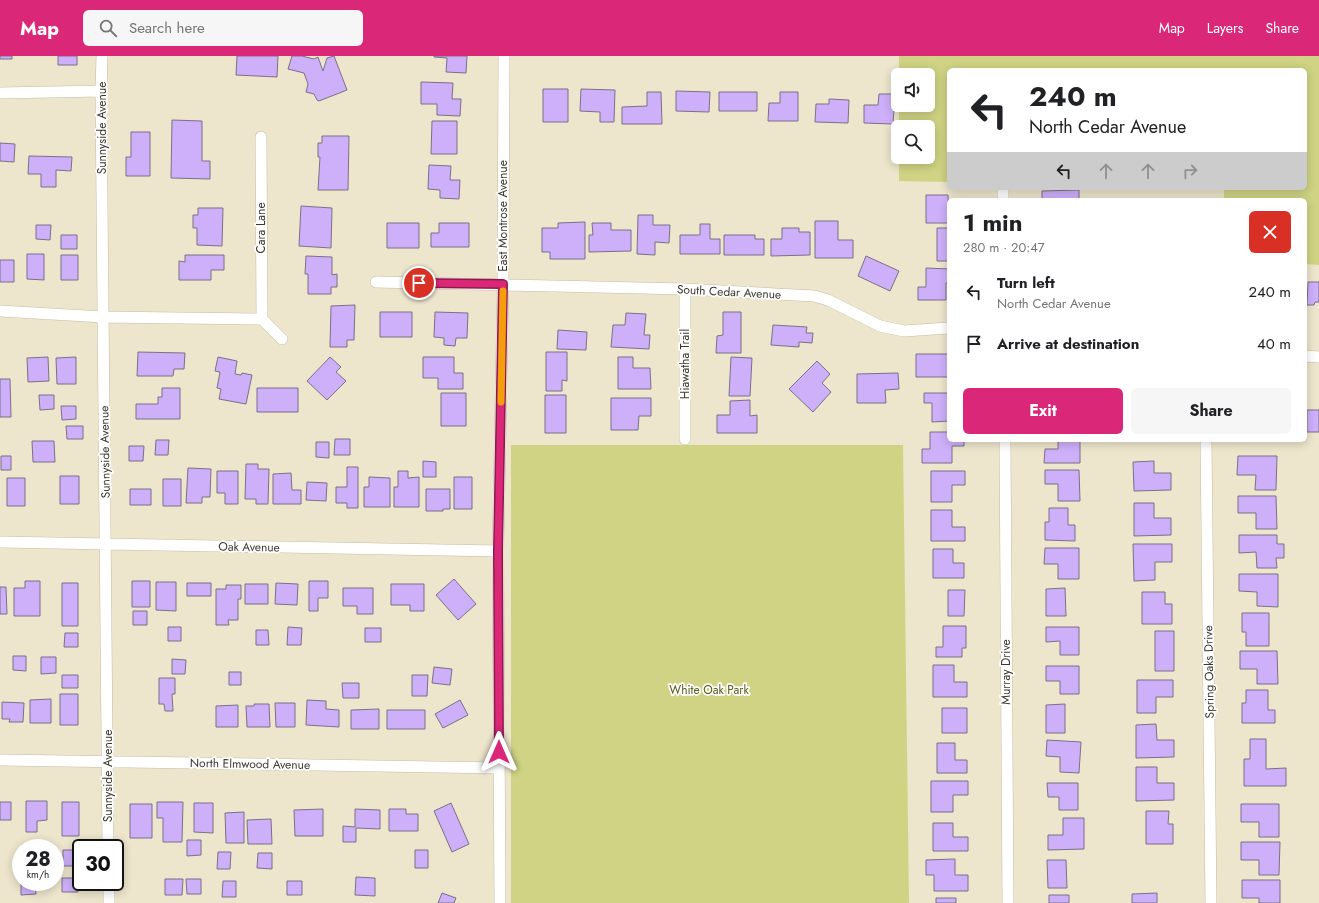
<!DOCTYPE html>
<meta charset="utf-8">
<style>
:root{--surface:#fff;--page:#f6f6f6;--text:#202124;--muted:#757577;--accent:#db2777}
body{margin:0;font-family:Jost,sans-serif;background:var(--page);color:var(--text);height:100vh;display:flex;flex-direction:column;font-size:15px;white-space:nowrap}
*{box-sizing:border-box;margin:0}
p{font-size:13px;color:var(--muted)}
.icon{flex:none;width:22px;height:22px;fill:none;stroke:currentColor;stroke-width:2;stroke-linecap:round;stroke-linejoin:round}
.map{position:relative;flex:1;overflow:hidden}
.drawer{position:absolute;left:947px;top:142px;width:360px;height:244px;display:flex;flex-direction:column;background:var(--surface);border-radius:6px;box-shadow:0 2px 10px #0003}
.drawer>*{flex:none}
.guide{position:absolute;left:947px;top:12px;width:360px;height:122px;border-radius:6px;box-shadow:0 2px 10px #0003;background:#fff;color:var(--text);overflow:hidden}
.buttons{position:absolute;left:891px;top:12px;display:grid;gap:8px}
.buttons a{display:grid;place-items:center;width:44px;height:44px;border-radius:6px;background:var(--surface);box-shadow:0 2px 10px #0003;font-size:20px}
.speed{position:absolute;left:12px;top:783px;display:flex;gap:8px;font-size:20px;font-weight:700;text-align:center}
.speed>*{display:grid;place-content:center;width:52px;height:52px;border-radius:50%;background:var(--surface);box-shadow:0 2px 10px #0003;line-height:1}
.speed small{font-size:10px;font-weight:400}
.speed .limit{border:2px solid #111;border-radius:6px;background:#fff;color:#111}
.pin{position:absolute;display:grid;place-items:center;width:34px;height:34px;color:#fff;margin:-17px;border:2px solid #fff;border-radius:50%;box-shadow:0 1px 4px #0007}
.me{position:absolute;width:44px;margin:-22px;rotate:0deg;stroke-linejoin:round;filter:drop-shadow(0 0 3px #0008)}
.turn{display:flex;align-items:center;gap:14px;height:84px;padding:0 16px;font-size:18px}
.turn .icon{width:52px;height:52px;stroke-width:2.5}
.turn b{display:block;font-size:28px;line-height:34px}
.lanes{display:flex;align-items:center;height:38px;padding:0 16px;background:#0003;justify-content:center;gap:20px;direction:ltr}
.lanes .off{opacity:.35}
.round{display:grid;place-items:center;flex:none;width:42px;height:42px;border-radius:6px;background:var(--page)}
.overview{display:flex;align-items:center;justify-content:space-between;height:68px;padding:0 16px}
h1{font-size:24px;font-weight:700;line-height:30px}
.button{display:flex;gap:8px;margin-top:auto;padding:8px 16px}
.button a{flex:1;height:46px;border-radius:6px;background:var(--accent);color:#fff;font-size:16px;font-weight:700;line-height:46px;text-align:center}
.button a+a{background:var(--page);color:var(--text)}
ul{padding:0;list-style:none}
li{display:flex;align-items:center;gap:12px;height:52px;padding:0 16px}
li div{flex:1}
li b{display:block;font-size:15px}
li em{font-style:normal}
header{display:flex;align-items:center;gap:24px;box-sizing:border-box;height:56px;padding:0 20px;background:var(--accent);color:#fff}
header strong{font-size:19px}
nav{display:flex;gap:22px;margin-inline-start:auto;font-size:14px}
.search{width:280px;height:36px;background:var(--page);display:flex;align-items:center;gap:10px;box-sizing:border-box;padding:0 14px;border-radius:6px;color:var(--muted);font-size:15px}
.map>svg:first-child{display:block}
.green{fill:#cfd383}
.building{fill:#ceaffa;stroke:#797186}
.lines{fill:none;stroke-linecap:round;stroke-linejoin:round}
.minor-casing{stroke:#c4bca4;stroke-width:12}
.minor{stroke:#fff;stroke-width:11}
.route-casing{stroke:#8e194d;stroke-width:10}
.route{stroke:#db2777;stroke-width:7}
.slow{stroke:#f59e0b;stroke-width:7}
.labels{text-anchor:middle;stroke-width:3.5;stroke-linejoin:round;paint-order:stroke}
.street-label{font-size:12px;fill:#3a372e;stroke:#fff}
.park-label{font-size:12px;fill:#585a1c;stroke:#fff}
</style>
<header>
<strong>Map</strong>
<div class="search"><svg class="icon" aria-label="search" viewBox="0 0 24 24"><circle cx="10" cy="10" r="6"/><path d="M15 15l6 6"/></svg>Search here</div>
<nav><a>Map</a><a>Layers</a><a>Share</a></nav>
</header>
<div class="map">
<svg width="1319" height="847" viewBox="0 0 1319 847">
<rect width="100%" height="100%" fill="#ede5cc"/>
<path class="green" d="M899,0H1319V209L1305,208V144H1224V132H1305V14H949V126L899,125V101H928V71H899V49H928V19H899Z
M511,389H903L909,847H511Z"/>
<path class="building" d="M0,0H12V3H0Z
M58,0H77V9H58Z
M237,0H278L277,21L236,19Z
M292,0H302L314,3L318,1L323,15L327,2L334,0L347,34L319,45L317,44L314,38L306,36L308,28L304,17L288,13Z
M434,0H467L466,17L446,16L447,2L434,1Z
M421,26L453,27L452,43H461L460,60L437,59V48H421Z
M543,33H568V66H543Z
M581,33L615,34L614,66H600V56L580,55Z
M676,35L710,36L709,56L676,55Z
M647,36H661L662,68H622V51L647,50Z
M719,36H757V55H719Z
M780,36H798V65H768L769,47H780Z
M879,38H895L893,68L864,67V49H878Z
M829,43L849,44L848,67L815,66L816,48H829Z
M172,64L202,65V105H210V123L171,122Z
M432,65H457V98H431Z
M131,76H150V120H126V101H131Z
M322,80H349L348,134H318L320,101H318V87H322Z
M0,87L15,88L14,106L0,105Z
M29,100L72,101L71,115L56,114V131H41V118H28Z
M429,109L451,110L450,124H460L459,143L440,142V134L428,133Z
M1079,134V144H1042V135Z
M926,139H948L949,167H926Z
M301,150L332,152L331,192L299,190Z
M198,152H223L222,190L197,189V172H193V159H198Z
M638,159H653V169H670L669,187L655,186V199L637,198Z
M815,165H838V184H853V202H815Z
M585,166V203H550V196H542V172H558V167Z
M387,167H419V192H387Z
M439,167H469V191H431V177H439Z
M592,167H611V174H631V195L589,196V179H593Z
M700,168H710V183H720V198H680V179H700Z
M36,169H51L50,184L36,183Z
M782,172H799V176H810V199L771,200V183H782Z
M937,172H949V205H937Z
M61,179H77V193H61Z
M724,179H755V183H764V199H724Z
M27,198H44V224L27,223Z
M61,199H78V224H61Z
M185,199H224V214H211V224H179V205L185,206Z
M306,200L332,201V219L337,218V231H331V238H308V218H305Z
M866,200L899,215L890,235L858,220Z
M0,204H14V226H0Z
M926,212L949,213V227H946V244H918V231H926Z
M1308,226H1319V246H1315L1314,249H1307Z
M355,249L354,284H347V291H330L331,250Z
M380,256H412V281H380Z
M435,256L468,257L467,282H456L455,290L444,289V282L434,281Z
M723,256H741V297H716L717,280L723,279Z
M626,257L646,258L644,279H650L649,293L611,291L613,269H625Z
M773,269L807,271L806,277H813L812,287L799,286V291L771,289Z
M558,274L587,276L586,294L557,293Z
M138,296L185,297L184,313H174L173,320H137Z
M546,296H567V325L562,324V335H546Z
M916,298H949V321H916Z
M48,301L49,325L28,326L27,302Z
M76,301V328H57L56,302Z
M218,301L237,305L235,318L241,319L242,317L252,319L246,348L219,343L221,333L217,332L220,316L215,315Z
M330,301L341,311L336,316L346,325L327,344L307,325Z
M423,301H454V317H463V333H438V322H423Z
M618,301H633V312H650L651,333H618Z
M731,301L752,302L750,340H729Z
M817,305L830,318L822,327L831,336L813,356L789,333Z
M898,317L899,333L885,334L886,347H857V318Z
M0,323H10L11,361H0Z
M162,332H180V363H136V348H158V341H162Z
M257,332H298V356H257Z
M441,337H466V370H441Z
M924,337H949V365L932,366V347H924Z
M39,339H54V353L40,354Z
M545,339H566V377H545Z
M611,342H651V360H639L638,374H611Z
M750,344V360L757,359V377H717V359H730V345Z
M61,350H76V363L62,364Z
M1307,354H1319V376H1307Z
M66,370H83V383H67Z
M930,376H949V384H964V390H952V407H922V393H930Z
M335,383H350V399H334Z
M156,384H169L168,399H155Z
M1058,384H1080V407H1044L1045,393H1058Z
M32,385H54L55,406H33Z
M316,386H329V402L316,401Z
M129,390H144L143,405H129Z
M1,400H11V414H1Z
M1238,400H1277L1276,434H1255L1256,419H1237Z
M423,405L436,406V421H423Z
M1154,405V417H1171V434L1134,435L1133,406Z
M246,408H258V413H269L268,448H256V443H245Z
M347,411H358V452H347V447H336V431H347Z
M188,412L211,413L210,441H202V447H186Z
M1045,414H1079L1080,445H1058V428H1045Z
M217,415H238V448H225V437H217Z
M398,415H408V422L419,421V451H394V431H398Z
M931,415H965V429H952V446H931Z
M291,417L292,434H301V448H273V418Z
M60,420H79V448H60Z
M369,421L390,422V451H364V431H369Z
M454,421H472V453H454Z
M7,422H25V450H7Z
M163,423H181V450H163Z
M307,426L327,427L326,445L306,444Z
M130,433H151V449H130Z
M426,433H450V453H443V455H426Z
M1238,440H1276L1277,473H1256V457H1238Z
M1134,447H1154V462H1171V479L1134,480Z
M1049,452H1068V469H1075V485L1045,484V466H1049Z
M931,454H952V471H965V485H931Z
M1239,479H1277V488H1284V502H1276L1277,512H1257L1256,496L1239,497Z
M1133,488H1172V506H1155V524L1134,525Z
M1045,492H1079V523H1058V508H1044Z
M933,493H953V507H964V522H933Z
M1239,518H1278V551L1257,550V536L1239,535Z
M454,523L476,548L458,564L436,539Z
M25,525H40V560H14V532H25Z
M132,525H150V551H132Z
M309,525H328V542H318V555H309Z
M156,526H176V555L156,554Z
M62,527H78V570H62Z
M187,527H211V540H187Z
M276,527L298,528L297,549L275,548Z
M245,528H268V548H245Z
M391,528H424V555H410V549H391Z
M226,529H241V543H238V564H228L229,569H216V533H226Z
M0,531H6L7,558H0Z
M343,532H373V558H357V550H343Z
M1065,532L1066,560H1046V533Z
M948,534H965L964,560H948Z
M1142,536H1165V548H1172V568H1142Z
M133,555H147V569H133Z
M1242,557H1269V590H1246V576H1242Z
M943,570H966V592H962V601H936V591H943Z
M168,571H181V585H168Z
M288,571L302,572L301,589H287Z
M1046,571H1079V599H1060V585L1046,586Z
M365,572H381V586H365Z
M256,574H268L269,589H256Z
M1155,575H1174V615H1155Z
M65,577H78V591H64Z
M1240,595H1277L1278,628H1257V613H1240Z
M13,600H26V615L13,614Z
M41,601H56V617L41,618Z
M172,603L186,604L185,618H172Z
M933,609H954V626H967V641H933Z
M1046,610H1079V638H1060V625H1046Z
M434,611L452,613L450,629L432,627Z
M229,616H241V629H229Z
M62,619H78V632H62Z
M412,619H428L427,640H412Z
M159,622H175V638H172L173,655H165L164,648H159Z
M1137,624H1173V641H1156V657H1137Z
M342,627H359V642H343Z
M1246,634H1268V654H1275V667H1242V647H1246Z
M60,638H78V669H60Z
M51,643V667H30V644Z
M307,644L326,645V653L339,654V671L306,669Z
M460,644L468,659L443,672L435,658Z
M2,646L24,647L23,666H9L10,663H2Z
M275,647H295V671H276Z
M254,648H269L270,671H247L246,650H254Z
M1065,648V677H1046V649Z
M238,649V671H216V650Z
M942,652H967V677H942Z
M379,653V673H351V654Z
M387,654H425V673H387Z
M1156,668L1157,684H1174V701L1136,702V669Z
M1250,683H1266V713L1286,712V730H1244V703H1250Z
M1047,684L1081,686L1079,717L1060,716V701L1046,700Z
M937,687H955V704H967V717H937Z
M1136,711H1157V727H1174V744L1136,745Z
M931,725H968V739H953V756H931Z
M1047,727H1078V754H1059V741H1048Z
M26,745H47V764L37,765V776H26Z
M0,746H11V764H0Z
M62,746H79V780H62Z
M157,746H183L182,786H163V762H157Z
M194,747H213V777L194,776Z
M451,747L469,788L452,796L434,755Z
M130,748H152V782H130Z
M1241,748H1279V781H1259V766H1241Z
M323,753V780H295L294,754Z
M355,753L380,754V773L356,772V786H343V770L355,771Z
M389,753H406V758H418V775H389Z
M1146,755H1169L1168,768H1173V788H1146Z
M244,756V787H226L225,757Z
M1063,762H1084V793L1048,794V779H1063Z
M271,763L272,788H248L247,764Z
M933,767H953V781H968V795H933Z
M187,784H201V799L187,800Z
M1241,786H1280L1279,819H1259V804H1241Z
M55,793H57L56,808H55Z
M63,794H78V810H63Z
M415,794H428V812H415Z
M218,796H231L230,813H217Z
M258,797H272V813L257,812Z
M955,803V819H968V835H934V819H926V804Z
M1047,804H1066L1067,832H1048Z
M356,821L375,822V840L355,839Z
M62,822H78V836H62Z
M165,823H183L182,839H165Z
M186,823H201V838H187Z
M1242,824H1280V847H1259V842H1242Z
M223,825H236V841H222Z
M287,825H302V839H287Z
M21,826H35L36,838L21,839Z
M442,837L456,842L454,847H438Z
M1157,837V847H1132V838Z
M1049,839H1069V847H1049Z
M936,842H956V847H936Z"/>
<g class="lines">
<g class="minor-casing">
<path id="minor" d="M102,0L101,35C103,287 106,540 108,792
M0,37L101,35
M261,81L262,263
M1003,133V144
M376,226L685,233L814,240L828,244L880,270L904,275L949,272
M685,233V383
M0,255L103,261L262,263L282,283
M1305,300L1319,301
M1005,384L1008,847
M1206,384L1211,847
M0,486L498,495
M0,704L499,712
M109,826V847
M500,847L498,495L503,228L504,0"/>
</g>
<use href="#minor" class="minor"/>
</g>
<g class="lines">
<g class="route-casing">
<path id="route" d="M419,227L503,228L498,495L499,696"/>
</g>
<use href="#route" class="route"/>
<path class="slow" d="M501,346L503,235"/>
</g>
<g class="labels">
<g class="street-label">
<text transform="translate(102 72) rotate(-90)" y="4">Sunnyside Avenue</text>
<text transform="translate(503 160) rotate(-90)" y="4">East Montrose Avenue</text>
<text transform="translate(261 172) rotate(-90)" y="4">Cara Lane</text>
<text transform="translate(729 236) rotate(3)" y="4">South Cedar Avenue</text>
<text transform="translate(685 308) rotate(-90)" y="4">Hiawatha Trail</text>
<text transform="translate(105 396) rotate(-91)" y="4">Sunnyside Avenue</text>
<text transform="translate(249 491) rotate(1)" y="4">Oak Avenue</text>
<text transform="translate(1006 616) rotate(-90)" y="4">Murray Drive</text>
<text transform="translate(1209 616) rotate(-91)" y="4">Spring Oaks Drive</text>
<text transform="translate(250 708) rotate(1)" y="4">North Elmwood Avenue</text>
<text transform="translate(108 720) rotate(-90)" y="4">Sunnyside Avenue</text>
</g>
<g class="park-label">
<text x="709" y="638">White Oak Park</text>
</g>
</g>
</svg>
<div class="buttons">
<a><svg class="icon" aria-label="sound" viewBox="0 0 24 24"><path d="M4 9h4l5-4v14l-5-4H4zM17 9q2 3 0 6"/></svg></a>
<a><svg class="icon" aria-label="search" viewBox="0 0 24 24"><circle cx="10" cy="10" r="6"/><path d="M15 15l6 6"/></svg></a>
</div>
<div class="speed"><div>28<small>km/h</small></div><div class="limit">30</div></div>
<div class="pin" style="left:419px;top:227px;background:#d93025"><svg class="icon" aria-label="arrive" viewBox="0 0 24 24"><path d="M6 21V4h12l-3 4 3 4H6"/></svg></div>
<svg class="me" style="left:499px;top:696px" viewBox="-20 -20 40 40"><path d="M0-17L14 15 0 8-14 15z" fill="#db2777" stroke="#fff" stroke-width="4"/></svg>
<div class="guide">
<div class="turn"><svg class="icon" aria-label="left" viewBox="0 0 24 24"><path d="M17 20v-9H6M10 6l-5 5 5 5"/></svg><div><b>240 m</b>North Cedar Avenue</div></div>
<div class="lanes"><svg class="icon" aria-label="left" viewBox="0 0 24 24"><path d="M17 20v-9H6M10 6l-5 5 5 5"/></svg><svg class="icon off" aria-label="ahead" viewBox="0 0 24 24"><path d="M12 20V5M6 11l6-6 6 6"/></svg><svg class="icon off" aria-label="ahead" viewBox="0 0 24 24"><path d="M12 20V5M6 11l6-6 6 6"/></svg><svg class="icon off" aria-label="right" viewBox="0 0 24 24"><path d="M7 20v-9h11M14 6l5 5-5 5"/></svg></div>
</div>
<section class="drawer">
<div class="overview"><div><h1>1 min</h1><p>280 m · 20:47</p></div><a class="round" style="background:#d93025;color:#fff"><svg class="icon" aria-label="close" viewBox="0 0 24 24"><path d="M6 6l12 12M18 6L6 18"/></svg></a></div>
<ul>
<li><svg class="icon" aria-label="left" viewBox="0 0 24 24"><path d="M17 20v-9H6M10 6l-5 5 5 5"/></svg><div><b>Turn left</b><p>North Cedar Avenue</p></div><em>240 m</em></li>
<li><svg class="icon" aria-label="arrive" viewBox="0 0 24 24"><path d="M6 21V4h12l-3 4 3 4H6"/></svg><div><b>Arrive at destination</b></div><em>40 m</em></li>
</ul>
<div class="button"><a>Exit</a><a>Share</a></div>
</section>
</div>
